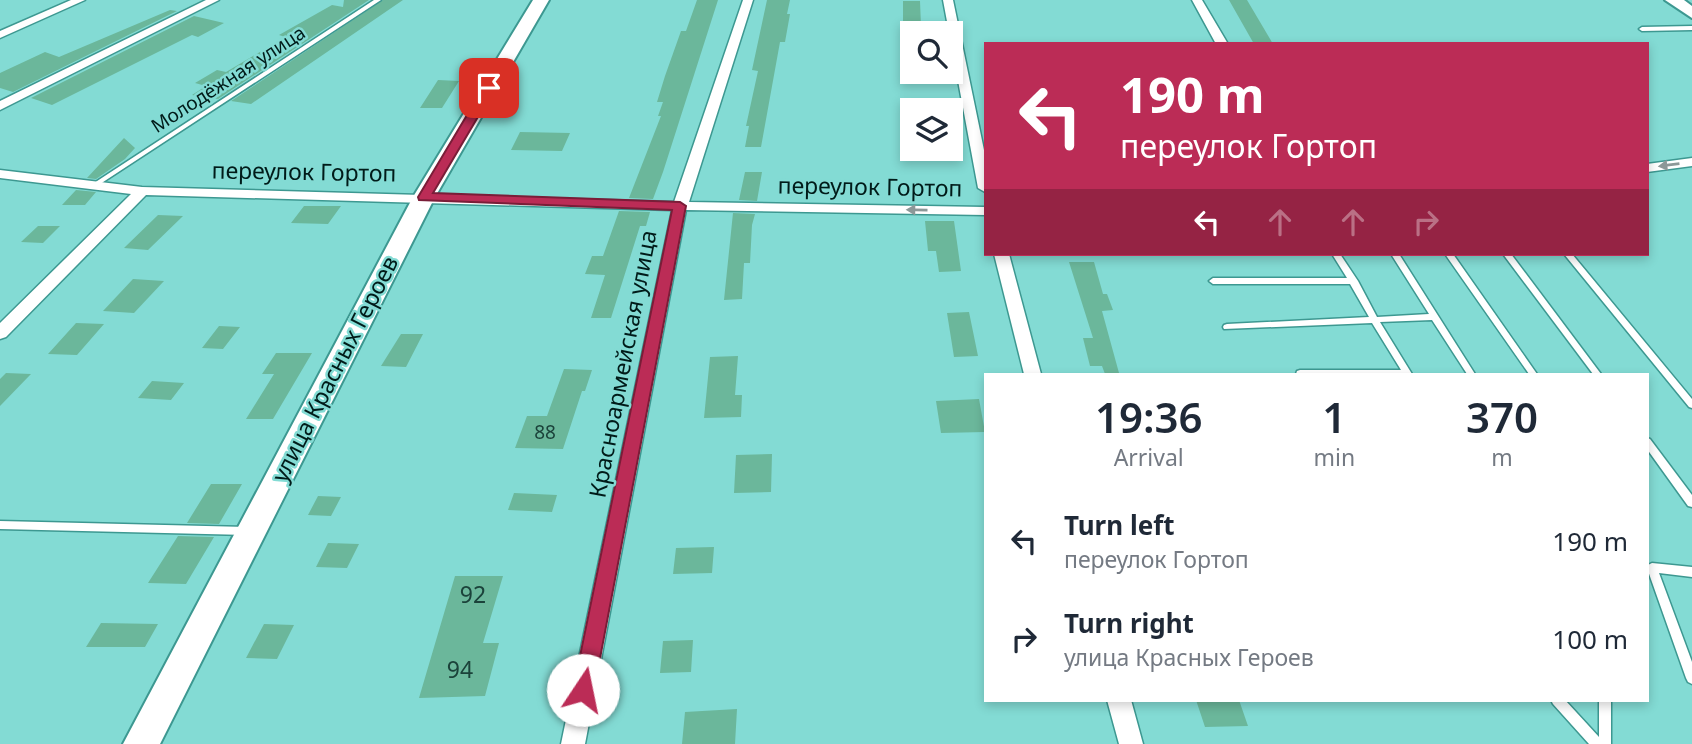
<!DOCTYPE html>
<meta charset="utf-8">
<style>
:root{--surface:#fff;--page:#f6f6f7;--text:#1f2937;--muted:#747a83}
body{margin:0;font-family:"Noto Sans",sans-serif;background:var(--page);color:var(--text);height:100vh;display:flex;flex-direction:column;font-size:26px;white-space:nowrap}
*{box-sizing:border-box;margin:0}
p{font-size:23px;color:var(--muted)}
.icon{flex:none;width:38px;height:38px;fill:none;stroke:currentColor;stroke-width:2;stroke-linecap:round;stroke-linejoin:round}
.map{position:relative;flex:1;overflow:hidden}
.side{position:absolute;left:984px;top:373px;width:665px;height:329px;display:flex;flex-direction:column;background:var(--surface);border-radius:0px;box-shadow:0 4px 10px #0003}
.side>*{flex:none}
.hud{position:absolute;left:984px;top:42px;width:665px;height:214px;border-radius:0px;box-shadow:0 4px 10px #0003;background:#bb2c56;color:#fff;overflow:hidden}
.tools{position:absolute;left:900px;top:21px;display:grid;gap:14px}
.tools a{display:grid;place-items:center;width:63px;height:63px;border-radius:0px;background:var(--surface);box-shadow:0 4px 10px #0003;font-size:35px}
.pin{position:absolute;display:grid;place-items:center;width:60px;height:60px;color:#fff;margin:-30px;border-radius:14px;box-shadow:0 4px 10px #0006}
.me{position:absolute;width:77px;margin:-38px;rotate:11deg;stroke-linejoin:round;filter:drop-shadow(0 0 5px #0008)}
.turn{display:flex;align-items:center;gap:24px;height:147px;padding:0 21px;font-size:32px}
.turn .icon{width:91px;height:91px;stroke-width:2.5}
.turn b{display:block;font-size:49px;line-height:60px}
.lanes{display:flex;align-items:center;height:66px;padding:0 21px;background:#0003;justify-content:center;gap:35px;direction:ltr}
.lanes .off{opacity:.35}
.eta{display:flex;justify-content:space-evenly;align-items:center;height:119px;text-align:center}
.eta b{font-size:42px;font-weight:600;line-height:49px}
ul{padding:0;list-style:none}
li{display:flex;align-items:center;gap:21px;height:98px;padding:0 21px}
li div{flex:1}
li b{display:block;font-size:26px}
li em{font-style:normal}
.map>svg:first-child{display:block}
.building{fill:#6bb79b}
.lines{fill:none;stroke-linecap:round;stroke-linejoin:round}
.service-casing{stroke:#3d9891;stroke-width:3}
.minor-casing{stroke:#3d9891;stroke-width:3}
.secondary-casing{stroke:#3d9891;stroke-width:4}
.service{fill:#fff;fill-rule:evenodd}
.minor{fill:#fff;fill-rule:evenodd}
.secondary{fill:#fff;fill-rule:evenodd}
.oneway{fill:#8c9898}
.route{fill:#bb2c56;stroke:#7a1d38;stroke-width:2}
.labels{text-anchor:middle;stroke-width:5;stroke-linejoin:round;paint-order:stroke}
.far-street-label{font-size:19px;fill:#001b19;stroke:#83dbd4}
.number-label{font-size:19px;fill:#1b423a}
.street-label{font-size:23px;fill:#001b19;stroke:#83dbd4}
.near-number-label{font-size:23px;fill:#1b423a}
</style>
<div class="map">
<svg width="1692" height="744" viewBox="0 0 1692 744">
<rect width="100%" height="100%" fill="#83dbd4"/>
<path class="building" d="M344,0H369L218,99L192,95L206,86L195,83L217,70L226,72L285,37L279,35L332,5L343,7Z
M383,0H403L251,104L231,101Z
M697,0H718L663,172L653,199L629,198L661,116H658L663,102H657L665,76L681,31H686Z
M767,0H790L787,14H790L785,42H780L761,147H745L749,126H746L758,71L752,70Z
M1229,0H1247L1273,44H1254Z
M903,1H920L921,26H903Z
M170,10L177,11L13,92L0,88V73L45,52L59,57Z
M194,16L224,23L198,37L192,35L52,105L31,98Z
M438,80L459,81L442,108H420Z
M520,132L570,133L562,151L511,150Z
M124,138L135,148L125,159L96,179L87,178Z
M745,172H762L757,201L739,200Z
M76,190L96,192L85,205H62Z
M304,206H341L328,224L291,223Z
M619,211L650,212L646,226H640L611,318H591L605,275L585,274L592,256H603Z
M733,213L755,214L752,225L750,263H744L742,299L724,300Z
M158,215L183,216L148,250L124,248Z
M925,221H954L961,271L939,272L936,251H928Z
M38,226H60L43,243L21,242Z
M1069,262H1094L1103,294H1107L1113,310L1102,311L1119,373L1105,374L1102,366H1090L1083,338H1093Z
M133,279L164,281L134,313L103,311Z
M969,312L978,356L954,357L947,313Z
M76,323L104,324L77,355L48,354Z
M219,326L240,327L223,349L202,348Z
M401,334H423L406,367L381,366Z
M276,353H312L273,419H246L274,374H262Z
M738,356L735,395H742L741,417L704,418L710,357Z
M564,369L592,370L585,391H582L563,449L515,448L527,416H547Z
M6,373L31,374L0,406V379Z
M152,381L184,383L171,400L138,398Z
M979,399L985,432L941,433L936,401Z
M772,454L771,492L734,493L736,455Z
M211,484H242L219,524L187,523Z
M514,493L557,495L552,512L508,510Z
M318,496L341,497L331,516L308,515Z
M178,536L214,537L186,584L148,583Z
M328,543L359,544L347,568L316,567Z
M714,547L712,573L673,574L676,548Z
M455,576H503L483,643H499L485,696L419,698Z
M101,623L158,624L145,647H86Z
M264,624L294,625L277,659L246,658Z
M693,640L691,672L660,673L663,641Z
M1196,700H1239L1248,726L1205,727Z
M737,709L735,744H682L685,712Z"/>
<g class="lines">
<g class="service-casing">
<path id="service" d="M374,0H381L97,186L95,187L91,185Z
M1692,26V30L1642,31L1639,29L1642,27Z
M1332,254H1340L1358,281L1377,317L1429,314L1391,254H1399L1475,374H1467L1432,320L1380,322L1412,374H1296L1297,371L1300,370H1401L1372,323L1224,329L1223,327L1224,325L1227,324L1369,317L1350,284H1213L1209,281L1213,278H1347Z
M1445,254H1453L1537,374H1529Z
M1503,254H1511L1601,374H1593Z
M1564,254H1572L1692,399V408L1689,407Z
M1647,438L1650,439L1692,495V507L1688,506L1647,449Z
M0,521L247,527L251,528L252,531L251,534L247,535L0,529Z
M1652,563L1692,567V577L1659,573L1692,662V684L1688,682L1686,678L1647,568L1648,565Z
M1551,700H1565L1599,737V700H1611V744H1589L1553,704Z"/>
</g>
<g class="minor-casing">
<path id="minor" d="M71,0H85L0,38V31Z
M206,0H219L0,110V101Z
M743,0H753L689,202L985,207V215L686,210L585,744H561L672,210L146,195L6,337L0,339V323L131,194L0,178V170L142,187L674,202Z
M943,0H953L985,155V192L978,188Z
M1192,0H1202L1228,44H1216Z
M1692,158V166L1647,172V164Z
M994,254H1009L1041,374H1024Z
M1107,700H1131L1143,744H1119Z"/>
</g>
<g class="secondary-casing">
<path id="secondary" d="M533,0H549L435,197L160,744H123L413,197Z
M1665,0H1684L1692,6V18Z"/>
</g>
<use href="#service" class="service"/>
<use href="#minor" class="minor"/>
<use href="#secondary" class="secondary"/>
</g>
<defs><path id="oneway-solid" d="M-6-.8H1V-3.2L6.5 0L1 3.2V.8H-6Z" transform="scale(1.75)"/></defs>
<g class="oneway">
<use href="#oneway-solid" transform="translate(1669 165) rotate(173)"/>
<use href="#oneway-solid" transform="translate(917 210) rotate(-179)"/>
</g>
<path class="route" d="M485,85L495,88L433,193L680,202L686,206L594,690L591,697L583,700L576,697L573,690L672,210L419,200L418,197Z"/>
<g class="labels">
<g class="far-street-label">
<text transform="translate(228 79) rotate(-33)" y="7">Молодёжная улица</text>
</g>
<g class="number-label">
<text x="545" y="439">88</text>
</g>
<g class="street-label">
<text transform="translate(304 172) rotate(1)" y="8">переулок Гортоп</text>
<text transform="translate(870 187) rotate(1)" y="8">переулок Гортоп</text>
<text transform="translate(623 364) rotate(-79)" y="8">Красноармейская улица</text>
<text transform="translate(335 369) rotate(-63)" y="8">улица Красных Героев</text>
</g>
<g class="near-number-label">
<text x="473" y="603">92</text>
<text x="460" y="678">94</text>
</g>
</g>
</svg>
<div class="tools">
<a><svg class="icon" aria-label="search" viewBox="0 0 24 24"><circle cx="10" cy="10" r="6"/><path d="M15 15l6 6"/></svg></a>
<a><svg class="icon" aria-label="layers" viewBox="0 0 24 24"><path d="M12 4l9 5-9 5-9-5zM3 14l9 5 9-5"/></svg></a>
</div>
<div class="pin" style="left:489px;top:88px;background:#d93025"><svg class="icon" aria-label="arrive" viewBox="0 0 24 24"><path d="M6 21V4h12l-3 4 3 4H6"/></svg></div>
<svg class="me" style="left:583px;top:690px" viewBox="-20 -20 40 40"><circle r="19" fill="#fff"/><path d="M0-13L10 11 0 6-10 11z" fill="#bb2c56"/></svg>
<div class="hud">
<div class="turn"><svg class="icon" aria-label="left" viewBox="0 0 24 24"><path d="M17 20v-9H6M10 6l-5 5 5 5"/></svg><div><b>190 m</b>переулок Гортоп</div></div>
<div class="lanes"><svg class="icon" aria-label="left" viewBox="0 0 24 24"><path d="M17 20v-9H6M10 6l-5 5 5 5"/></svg><svg class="icon off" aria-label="ahead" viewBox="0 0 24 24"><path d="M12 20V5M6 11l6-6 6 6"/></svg><svg class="icon off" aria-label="ahead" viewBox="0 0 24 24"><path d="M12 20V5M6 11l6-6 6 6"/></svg><svg class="icon off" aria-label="right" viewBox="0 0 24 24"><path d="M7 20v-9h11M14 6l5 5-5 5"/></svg></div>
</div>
<section class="side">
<div class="eta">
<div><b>19:36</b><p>Arrival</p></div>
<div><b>1</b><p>min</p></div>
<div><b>370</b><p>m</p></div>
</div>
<ul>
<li><svg class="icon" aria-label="left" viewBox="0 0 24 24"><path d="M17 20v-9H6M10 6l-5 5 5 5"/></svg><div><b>Turn left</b><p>переулок Гортоп</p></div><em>190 m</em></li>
<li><svg class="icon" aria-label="right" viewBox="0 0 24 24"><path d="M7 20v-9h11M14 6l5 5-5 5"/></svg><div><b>Turn right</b><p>улица Красных Героев</p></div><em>100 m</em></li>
</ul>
</section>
</div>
